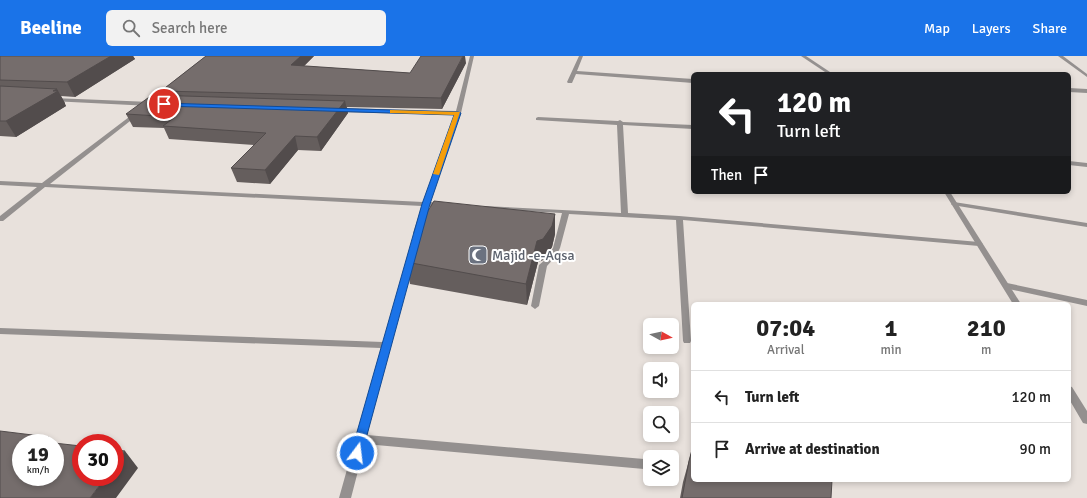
<!DOCTYPE html>
<style>
:root{--surface:#fff;--page:#f2f2f2;--text:#222;--muted:#767676;--line:#e0e0e0;--accent:#1a73e8}
body{margin:0;font-family:Signika,sans-serif;background:var(--page);color:var(--text);height:100vh;display:flex;flex-direction:column;font-size:15px;white-space:nowrap}
*{box-sizing:border-box;margin:0}
p{font-size:13px;color:var(--muted)}
.icon{flex:none;width:22px;height:22px;fill:none;stroke:currentColor;stroke-width:2;stroke-linecap:round;stroke-linejoin:round}
.map{position:relative;flex:1;overflow:hidden}
.drawer{position:absolute;left:691px;top:246px;width:380px;height:180px;display:flex;flex-direction:column;background:var(--surface);border-radius:6px;box-shadow:0 2px 6px #0003}
.drawer>*{flex:none}
.guide{position:absolute;left:691px;top:16px;width:380px;height:122px;border-radius:6px;box-shadow:0 2px 6px #0003;background:#202124;color:#fff;overflow:hidden}
.needle{width:26px;rotate:98deg}
.tools{position:absolute;left:643px;top:262px;display:grid;gap:8px}
.tools a{display:grid;place-items:center;width:36px;height:36px;border-radius:6px;background:var(--surface);box-shadow:0 2px 6px #0003;font-size:20px}
.speed{position:absolute;left:12px;top:378px;display:flex;gap:8px;font-size:20px;font-weight:700;text-align:center}
.speed>*{display:grid;place-content:center;width:52px;height:52px;border-radius:50%;background:var(--surface);box-shadow:0 2px 6px #0003;line-height:1}
.speed small{font-size:10px;font-weight:400}
.speed .limit{border:6px solid #d22;background:#fff;color:#111}
.pin{position:absolute;display:grid;place-items:center;width:34px;height:34px;color:#fff;margin:-17px;border:2px solid #fff;border-radius:50%;box-shadow:0 1px 4px #0007}
.me{position:absolute;width:44px;margin:-22px;rotate:15deg;stroke-linejoin:round;filter:drop-shadow(0 0 3px #0008)}
.turn{display:flex;align-items:center;gap:14px;height:84px;padding:0 20px;font-size:18px}
.turn .icon{width:52px;height:52px;stroke-width:2.5}
.turn b{display:block;font-size:28px;line-height:34px}
.then{display:flex;align-items:center;height:38px;padding:0 20px;background:#0003;gap:8px;font-size:15px}
.eta{display:flex;justify-content:space-evenly;align-items:center;height:68px;text-align:center}
.eta b{font-size:24px;font-weight:800;line-height:28px}
ul{padding:0;list-style:none}
li{display:flex;align-items:center;gap:12px;height:52px;padding:0 20px;border-top:1px solid var(--line)}
li div{flex:1}
li b{display:block;font-size:15px}
li em{font-style:normal}
header{display:flex;align-items:center;gap:24px;box-sizing:border-box;height:56px;padding:0 20px;background:var(--accent);color:#fff}
header strong{font-size:19px}
nav{display:flex;gap:22px;margin-inline-start:auto;font-size:14px}
.search{width:280px;height:36px;background:var(--page);display:flex;align-items:center;gap:10px;box-sizing:border-box;padding:0 14px;border-radius:6px;color:var(--muted);font-size:15px}
.map>svg:first-child{display:block}
.lines{fill:none;stroke-linecap:round;stroke-linejoin:round}
.minor{fill:#94908f;fill-rule:evenodd}
.tertiary{fill:#94908f;fill-rule:evenodd}
.wall{fill:#655e5d}
.shaded-wall{fill:#524c4c}
.building{fill:#756d6c;stroke:#524c4c;fill-rule:evenodd}
.route{fill:#1a73e8;stroke:#114b97}
.slow{fill:#f59e0b}
.labels{text-anchor:middle;stroke-width:4;stroke-linejoin:round;paint-order:stroke}
.worship-label{font-size:14px;fill:#5b616d;stroke:#fff;text-anchor:start}
</style>
<header>
<strong>Beeline</strong>
<div class="search"><svg class="icon" aria-label="search" viewBox="0 0 24 24"><circle cx="10" cy="10" r="6"/><path d="M15 15l6 6"/></svg>Search here</div>
<nav><a>Map</a><a>Layers</a><a>Share</a></nav>
</header>
<div class="map">
<svg width="1087" height="442" viewBox="0 0 1087 442">
<rect width="100%" height="100%" fill="#e8e1dc"/>
<g class="lines">
<path class="minor" d="M470,0H474L461,57L430,146L443,147L446,149L443,151L429,150L420,179H417L413,177L422,150L45,131L3,165H0V160L37,131L0,129V125L42,127L137,55L139,56V58L50,128L423,146L455,59L337,56L334,54L337,52L456,55Z
M579,0H583L577,15L693,23V27L576,18L572,27H568L567,26Z
M1058,0H1063L1087,18V21Z
M1069,32L1087,33V37L1069,36Z
M53,42L151,46L154,48L151,50L51,45V43Z
M538,61L618,65L620,64L623,66L693,69V73L623,69L628,157L679,160L979,186L983,188L979,190L683,164L691,285L690,287H684L683,285L676,164L569,158L560,192L556,200L547,210L539,250L535,253L531,250L539,209L546,203L553,192L562,157L486,153L483,151L484,150L621,157L617,69L536,64V62Z
M1069,105L1087,107V111L1069,109Z
M954,146L1087,167V171L952,149L951,148Z
M407,202H410L414,204L367,379L644,403L648,405L649,408L648,411L644,413L365,388L351,442H339L381,292L0,278V272L383,286Z
M1007,227L1087,244V250L1004,232L1003,230Z"/>
<path class="tertiary" d="M801,0H806L833,18H828Z
M944,136H950L1021,248H1013Z
M1069,330L1072,331L1087,355V368L1083,367L1069,343Z"/>
</g>
<path class="wall" d="M0,0H133L135,3L75,41L61,40L66,50L16,81L0,80Z
M206,0H314L304,10L410,17L466,7L442,53L347,51L348,57L321,95L298,94L270,128L237,126L231,112L254,89L169,83L164,72L133,71L126,58L163,40L161,35Z
M555,158V178L552,191L543,204L538,206L527,249L410,228L406,206Z
M693,390L831,442H680L683,426Z"/>
<path class="shaded-wall" d="M111,0H133L135,3L75,41L67,26Z
M301,0H314L294,20L291,9Z
M463,0H465L466,7L442,53L441,42Z
M57,33L65,47V48L66,50L16,81L6,65Z
M345,45L348,57L321,95L317,81Z
M295,80L298,94L270,128L265,114Z
M555,158V178L552,191L543,204L538,206L527,249L526,228L537,185Z
M49,381L54,387L45,386Z
M125,395L138,412L116,442H90L106,421H115V408Z"/>
<path class="building" d="M0,0H111L67,26L0,24Z
M206,0H301L291,9L410,17L421,0H463L441,42L161,35Z
M0,30L57,33L53,35H58L6,65H0Z
M152,39L345,45L317,81L295,80L265,114L231,112L266,77L163,70L175,61L126,58Z
M434,145L555,158L552,170L543,183L537,185L526,228L406,206L417,173Z
M0,375L49,381L45,386L81,390V421H106L90,442H0ZM21,387H55V421H21Z
M693,390V424H832L831,442H682L689,405Z
M115,394L125,395L115,408Z"/>
<path class="route" d="M162,47L458,56L461,57L430,148L361,401L357,403L352,401L351,397L422,148L454,59L164,50L161,48Z"/>
<path class="slow" d="M390,54L460,56L439,119L433,118L454,59L392,57H390Z"/>
<defs>
<g id="mosque-square" transform="scale(1)"><rect x="-9" y="-9" width="18" height="18" rx="4" fill="#6b7280" stroke="#fff"/><path d="M3.5-4.9A6 6 0 1 0 3.5 4.9A5 5 0 1 1 3.5-4.9Z" fill="#fff"/></g>
</defs>
<g fill-rule="evenodd">
<use href="#mosque-square" x="478" y="199"/>
</g>
<g class="labels">
<g class="worship-label">
<text x="492" y="204">Majid -e-Aqsa</text>
</g>
</g>
</svg>
<div class="tools">
<a><svg class="needle" viewBox="-14 -14 28 28"><path d="M0-13l5 13h-10z" fill="#e53935"/><path d="M0 13l5-13h-10z" fill="#767676"/></svg></a>
<a><svg class="icon" aria-label="sound" viewBox="0 0 24 24"><path d="M4 9h4l5-4v14l-5-4H4zM17 9q2 3 0 6"/></svg></a>
<a><svg class="icon" aria-label="search" viewBox="0 0 24 24"><circle cx="10" cy="10" r="6"/><path d="M15 15l6 6"/></svg></a>
<a><svg class="icon" aria-label="layers" viewBox="0 0 24 24"><path d="M12 4l9 5-9 5-9-5zM3 14l9 5 9-5"/></svg></a>
</div>
<div class="speed"><div>19<small>km/h</small></div><div class="limit">30</div></div>
<div class="pin" style="left:164px;top:48px;background:#d93025"><svg class="icon" aria-label="arrive" viewBox="0 0 24 24"><path d="M6 21V4h12l-3 4 3 4H6"/></svg></div>
<svg class="me" style="left:357px;top:397px" viewBox="-20 -20 40 40"><circle r="17" fill="#1a73e8" stroke="#fff" stroke-width="3"/><path d="M0-11L8 9 0 5-8 9z" fill="#fff"/></svg>
<div class="guide">
<div class="turn"><svg class="icon" aria-label="left" viewBox="0 0 24 24"><path d="M17 20v-9H6M10 6l-5 5 5 5"/></svg><div><b>120 m</b>Turn left</div></div>
<div class="then">Then<svg class="icon" aria-label="arrive" viewBox="0 0 24 24"><path d="M6 21V4h12l-3 4 3 4H6"/></svg></div>
</div>
<section class="drawer">
<div class="eta">
<div><b>07:04</b><p>Arrival</p></div>
<div><b>1</b><p>min</p></div>
<div><b>210</b><p>m</p></div>
</div>
<ul>
<li><svg class="icon" aria-label="left" viewBox="0 0 24 24"><path d="M17 20v-9H6M10 6l-5 5 5 5"/></svg><div><b>Turn left</b></div><em>120 m</em></li>
<li><svg class="icon" aria-label="arrive" viewBox="0 0 24 24"><path d="M6 21V4h12l-3 4 3 4H6"/></svg><div><b>Arrive at destination</b></div><em>90 m</em></li>
</ul>
</section>
</div>
